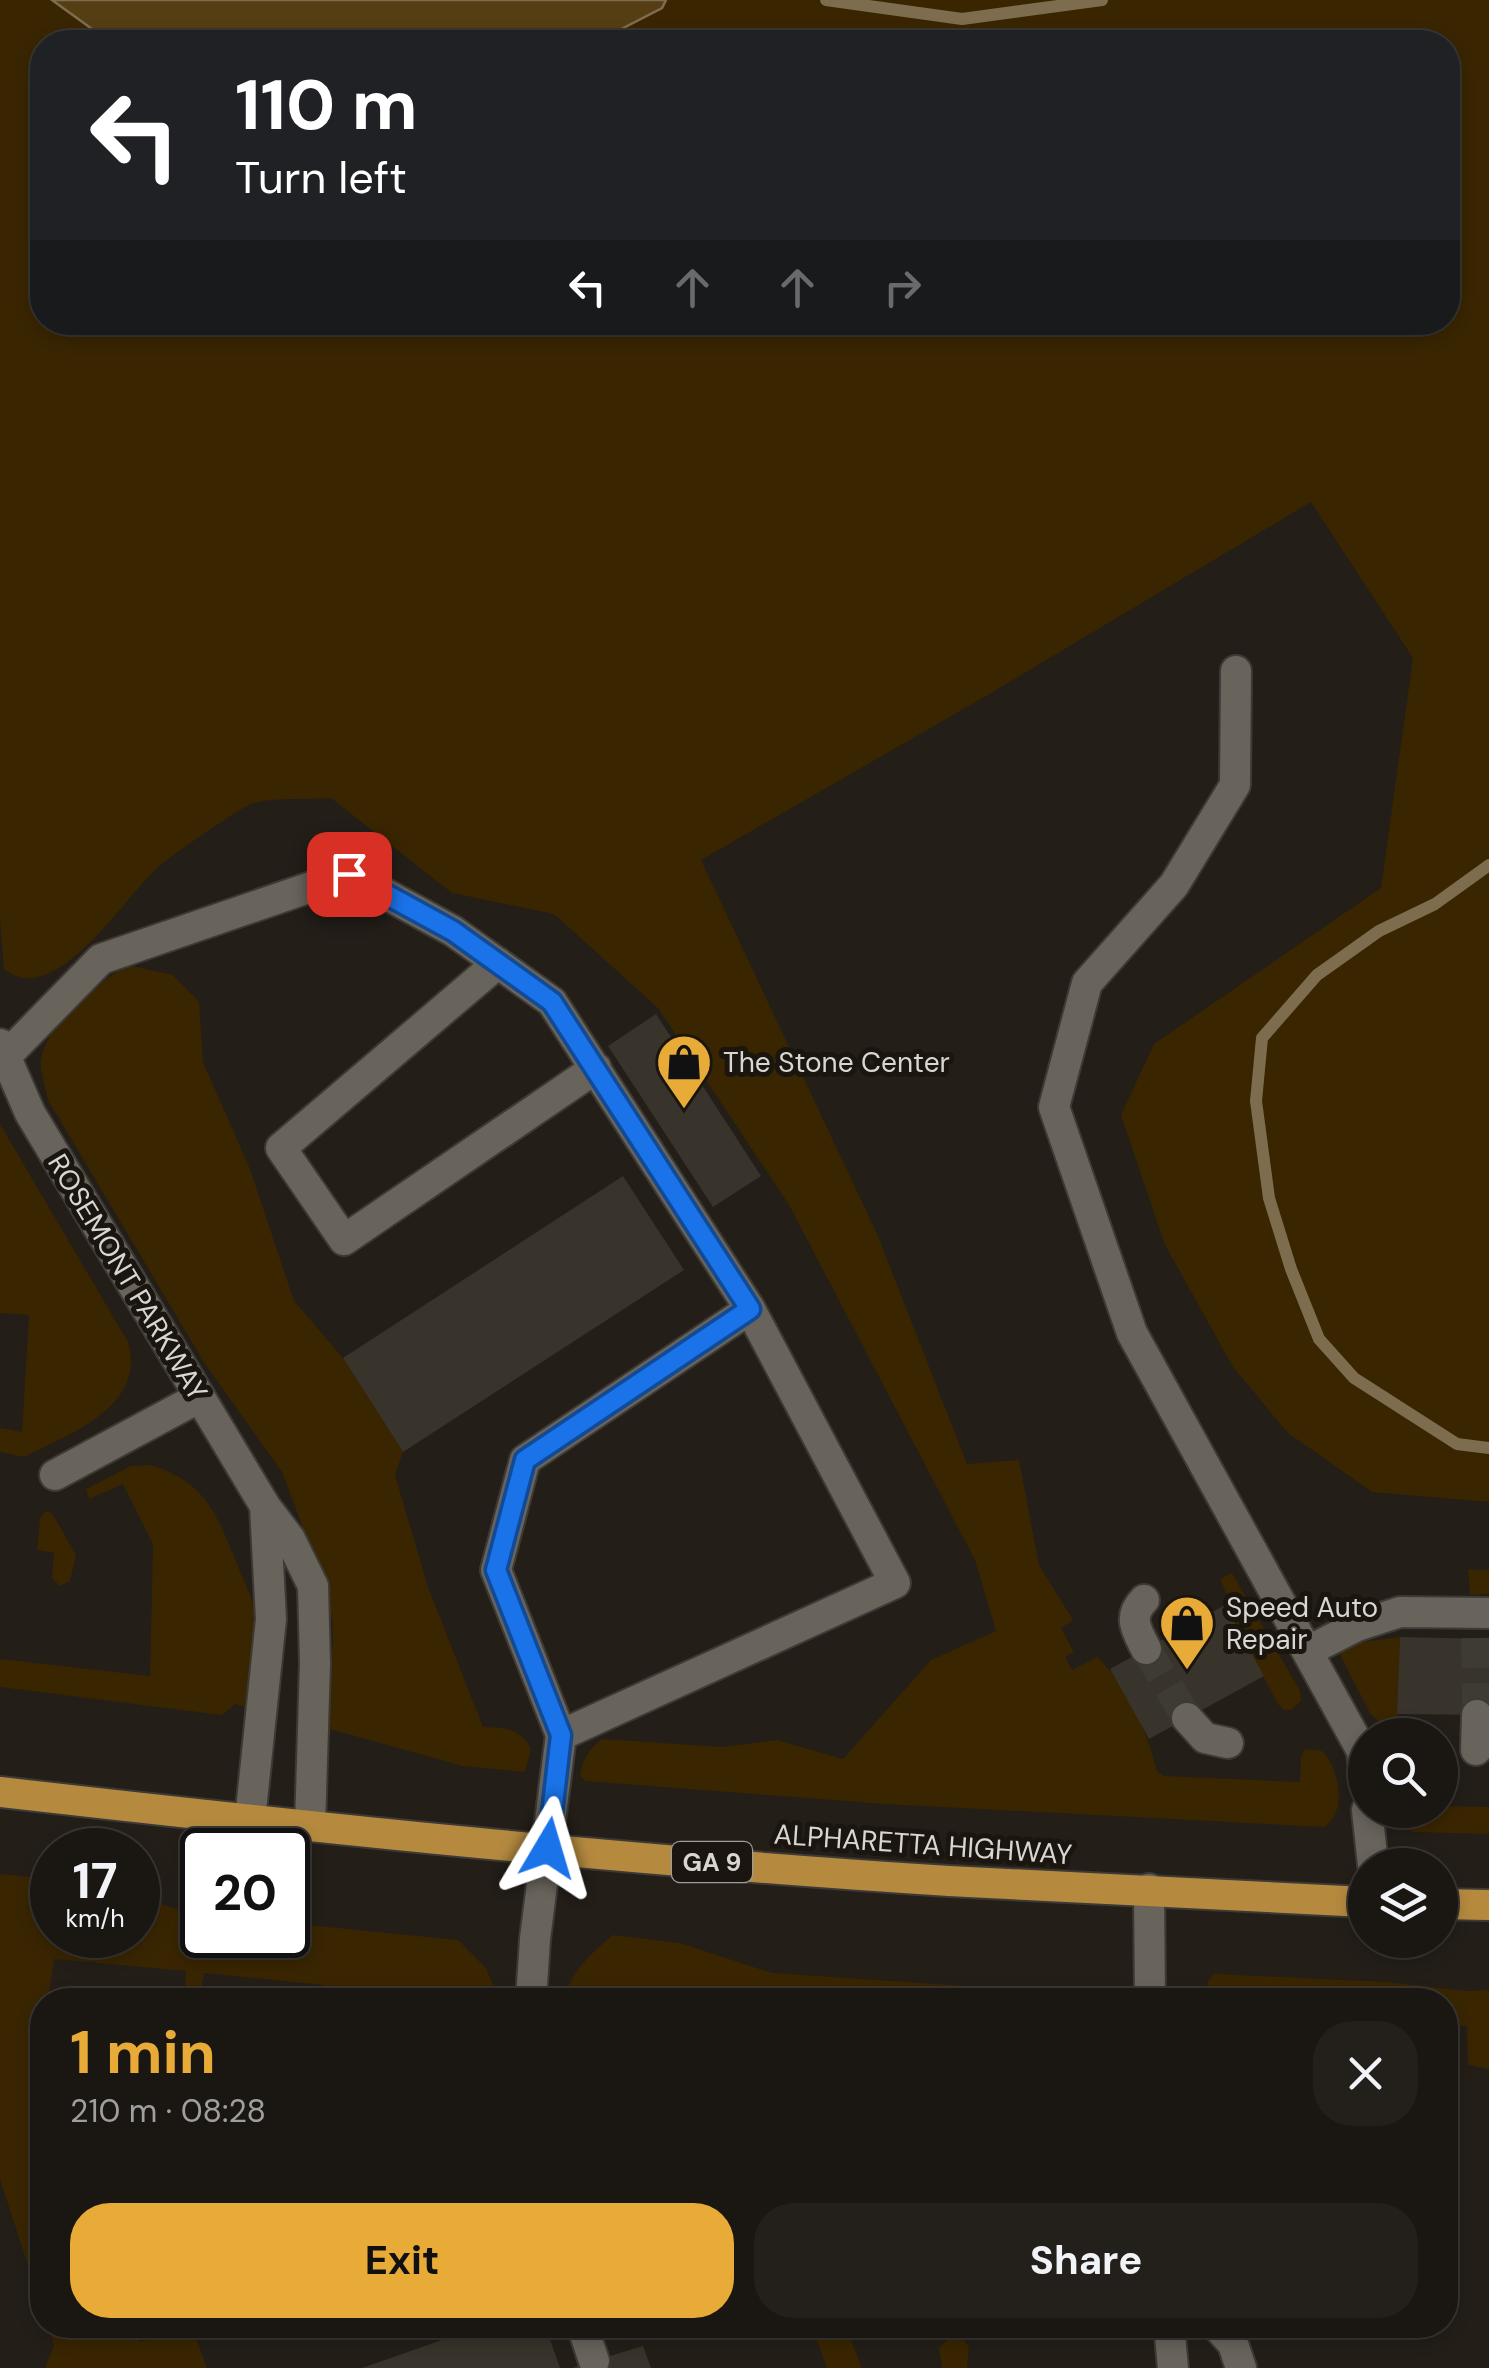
<!DOCTYPE html>
<meta charset="utf-8">
<style>
:root{--surface:#1a1612;--page:#231f1b;--text:#f1f3f6;--muted:#9f9f9f;--line:#383532;--accent:#e9ab38}
body{margin:0;font-family:"DM Sans",sans-serif;background:var(--page);color:var(--text);height:100vh;display:flex;flex-direction:column;font-size:38px;white-space:nowrap}
*{box-sizing:border-box;margin:0}
p{font-size:32px;color:var(--muted)}
.icon{flex:none;width:55px;height:55px;fill:none;stroke:currentColor;stroke-width:2;stroke-linecap:round;stroke-linejoin:round}
.map{position:relative;flex:1;overflow:hidden}
.sheet{position:absolute;left:30px;top:1988px;width:1428px;height:350px;display:flex;flex-direction:column;background:var(--surface);border-radius:40px;box-shadow:0 5px 15px #0003,0 0 0 2px var(--line)}
.sheet>*{flex:none}
.guide{position:absolute;left:30px;top:30px;width:1430px;height:305px;border-radius:40px;box-shadow:0 5px 15px #0003,0 0 0 2px var(--line);background:#202124;color:#fff;overflow:hidden}
.fabs{position:absolute;left:1348px;top:1718px;display:grid;gap:20px}
.fabs a{display:grid;place-items:center;width:110px;height:110px;border-radius:50%;background:var(--surface);box-shadow:0 5px 15px #0003,0 0 0 2px var(--line);font-size:50px}
.speed{position:absolute;left:30px;top:1828px;display:flex;gap:20px;font-size:50px;font-weight:700;text-align:center}
.speed>*{display:grid;place-content:center;width:130px;height:130px;border-radius:50%;background:var(--surface);box-shadow:0 5px 15px #0003,0 0 0 2px var(--line);line-height:1}
.speed small{font-size:25px;font-weight:400}
.speed .limit{border:5px solid #111;border-radius:15px;background:#fff;color:#111}
.pin{position:absolute;display:grid;place-items:center;width:85px;height:85px;color:#fff;margin:-42px;border-radius:20px;box-shadow:0 5px 15px #0006}
.me{position:absolute;width:110px;margin:-55px;rotate:7deg;stroke-linejoin:round;filter:drop-shadow(0 0 8px #0008)}
.turn{display:flex;align-items:center;gap:35px;height:210px;padding:0 40px;font-size:45px}
.turn .icon{width:130px;height:130px;stroke-width:2.5}
.turn b{display:block;font-size:70px;line-height:85px}
.lanes{display:flex;align-items:center;height:95px;padding:0 40px;background:#0003;justify-content:center;gap:50px;direction:ltr}
.lanes .off{opacity:.35}
.round{display:grid;place-items:center;flex:none;width:105px;height:105px;border-radius:40px;background:var(--page)}
.head{display:flex;align-items:center;justify-content:space-between;height:170px;padding:0 40px}
h1{font-size:60px;font-weight:700;line-height:75px;color:var(--accent)}
.primary-button{display:flex;gap:20px;margin-top:auto;padding:20px 40px}
.primary-button a{flex:1;height:115px;border-radius:40px;background:var(--accent);color:#111;font-size:40px;font-weight:700;line-height:115px;text-align:center}
.primary-button a+a{background:var(--page);color:var(--text)}
.map>svg:first-child{display:block}
.green{fill:#392500}
.water{fill:#563e14;stroke:#7d6c4d;stroke-width:2.5}
.lines{fill:none;stroke-linecap:round;stroke-linejoin:round}
.stream{stroke:#7d6c4d;stroke-width:12}
.building{fill:#38332b}
.minor-tunnel{stroke:#3e3a34;stroke-width:30;stroke-dasharray:30 15;stroke-linecap:butt}
.minor-casing{stroke:#3d3935;stroke-width:34}
.highway-casing{stroke:#3d3935;stroke-width:34}
.minor{stroke:#68635b;stroke-width:30}
.highway{stroke:#b58a3f;stroke-width:30}
.route-casing{stroke:#114b97;stroke-width:25}
.route{stroke:#1a73e8;stroke-width:18}
.labels{text-anchor:middle;stroke-width:10;stroke-linejoin:round;paint-order:stroke}
.shield{fill:#1a150f;stroke:#a09c97;stroke-width:2.5}
.shield-label{font-size:25px;font-weight:bold;fill:#d9d6d1}
.poi-label{font-size:28px;fill:#d9d6d1;stroke:#1a150f;text-anchor:start}
.street-label{font-size:28px;fill:#d9d6d1;stroke:#1a150f}
</style>
<div class="map">
<svg width="1489" height="2368" viewBox="0 0 1489 2368">
<rect width="100%" height="100%" fill="#231e18"/>
<path class="green" d="M0,0H52L110,42H42V322H1448V42H596L662,8L666,0H1489V1502L1372,1492L1288,1433L1233,1367L1165,1245L1121,1115L1154,1044L1381,888L1413,658L1311,502L986,696L701,860L878,1236L967,1464L1019,1460L1039,1565L1073,1620L1061,1628L1074,1652L1065,1657L1072,1670L1097,1657C1127,1685 1147,1731 1157,1771L1164,1776L1300,1782L1301,1757L1305,1749L1322,1751C1340,1769 1348,1812 1324,1827L885,1804L585,1781L580,1775C583,1759 589,1749 602,1739L722,1747L777,1740L843,1759L931,1660L996,1631L975,1560L789,1205L658,1008L554,914L452,893L331,798C307,800 276,797 253,803C241,807 168,858 157,868C124,898 54,1011 4,969L0,919Z
M128,965L173,975L199,1002L203,1062L250,1169L294,1301L343,1358L403,1452L395,1475L428,1587L483,1727C505,1728 520,1727 531,1749L525,1772L462,1766L330,1729L323,1719L333,1643L332,1619L321,1576L282,1472L205,1364L48,1100C46,1088 40,1073 41,1061C45,1023 98,983 128,965Z
M0,1124L128,1342C147,1406 70,1434 24,1457L0,1452V1428L22,1432L29,1315L0,1313Z
M150,1465C205,1481 217,1514 237,1564C242,1578 251,1593 254,1607C260,1638 253,1677 246,1707L235,1704L222,1715L0,1687V1659L150,1676L153,1544L123,1484L89,1499L86,1489L131,1466Z
M45,1511L52,1513L76,1555L70,1581L60,1586L52,1578L54,1553L37,1550L40,1519Z
M1468,1570H1489V1594L1470,1595Z
M1232,1573L1300,1691L1301,1701L1291,1710H1284L1278,1704L1225,1605L1230,1602L1220,1579Z
M1400,1637L1397,1727L1382,1724L1371,1715L1340,1655V1649L1347,1644Z
M1440,1806L1489,1807V1834L1412,1832L1394,1810H1440Z
M0,1874L52,1879V1935H138V1896L186,1912L202,1914V1935H288V1923L458,1940L486,1968L499,2000H465L341,1988L339,2000H321L322,1985L204,1973L199,2000H184L186,1971L54,1959L48,2000H42L40,2064L42,2072V2309L0,2179Z
M613,1935L680,1943L772,1973L1039,1991L1080,1995L1087,2000H563C572,1971 590,1954 613,1935Z
M1214,1974L1387,1982L1466,1991L1489,1990V2069L1468,2065L1467,2026L1445,2025V2000H1203L1208,1981Z
M48,2325H134L140,2342L184,2327L195,2335L207,2368H45L54,2345Z
M811,2325H845L862,2368H827Z
M952,2335L960,2336L969,2347L967,2368H942L939,2348Z"/>
<path class="water" d="M52,0H666L662,8L596,42H110Z"/>
<g class="lines">
<path class="stream" d="M826,0L962,19L1102,0
M1489,865L1435,904L1379,931L1317,975L1262,1038L1256,1101L1269,1198L1291,1269L1319,1339L1354,1378L1457,1444L1489,1448"/>
</g>
<path class="building" d="M656,1014L761,1176L713,1207L608,1046Z
M623,1176L684,1270L403,1452L343,1358Z
M1225,1605L1264,1676L1149,1739L1110,1669Z
M1400,1637L1489,1639V1715L1397,1714Z
M485,2325H545L560,2368H362Z
M643,2346L651,2368H574V2367Z"/>
<g class="lines">
<path class="minor-tunnel" d="M1476,1638L1477,1715
M1146,1649L1187,1718"/>
<g class="minor-casing">
<path id="minor" d="M1236,671L1235,785L1174,885L1087,983L1054,1107L1132,1333L1362,1751L1365,1784
M498,963L281,1148L344,1240L596,1068
M0,1044L30,1113L265,1506L290,1539L313,1586L315,1663L310,1826
M5,1057L101,959L349,874L453,931L552,1002L750,1309
M55,1475L200,1397
M1144,1600C1127,1617 1137,1631 1146,1649
M1308,1651L1357,1626L1400,1612L1489,1613
M1187,1718L1205,1738L1228,1743
M1476,1750L1477,1715
M1367,1810L1373,1865
M250,1820L271,1619L265,1506
M1149,1889L1150,2000
M531,2000L535,1939L561,1735L496,1570L525,1460L750,1309L895,1583L561,1735
M582,2325L594,2361
M1169,2325L1173,2368
M1216,2325L1233,2344L1241,2368"/>
</g>
<g class="highway-casing">
<path id="highway" d="M0,1792C316,1828 632,1861 949,1881C1088,1889 1227,1894 1365,1902
M1440,1904L1489,1905"/>
</g>
<use href="#minor" class="minor"/>
<use href="#highway" class="highway"/>
</g>
<g class="lines">
<g class="route-casing">
<path id="route" d="M349,874L453,931L552,1002L750,1309L525,1460L496,1570L561,1735L548,1848"/>
</g>
<use href="#route" class="route"/>
</g>
<defs>
<g id="shop-pin" transform="scale(2.875)"><path d="M0 17L-7.5 6A9.5 9.5 0 1 1 7.5 6Z" fill="#e9ab38" stroke="#1a150f"/><path d="M-5-2.5h2.3a2.7 3.5 0 0 1 5.4 0H5L5.5 6h-11ZM-1.5-2.5h3a1.5 2.3 0 0 0-3 0Z" fill="#111"/></g>
</defs>
<g fill-rule="evenodd">
<use href="#shop-pin" x="684" y="1062"/>
<use href="#shop-pin" x="1187" y="1623"/>
</g>
<g class="labels">
<rect class="shield" x="672" y="1842" width="80" height="40" rx="8"/>
<g class="shield-label">
<text x="712" y="1871">GA 9</text>
</g>
<g class="poi-label">
<text x="723" y="1072">The Stone Center</text>
<text x="1226" y="1617">Speed Auto<tspan x="1226" dy="32">Repair</tspan></text>
</g>
<g class="street-label">
<text transform="translate(128 1277) rotate(59)" y="10">ROSEMONT PARKWAY</text>
<text transform="translate(923 1844) rotate(4)" y="10">ALPHARETTA HIGHWAY</text>
</g>
</g>
</svg>
<div class="fabs">
<a><svg class="icon" aria-label="search" viewBox="0 0 24 24"><circle cx="10" cy="10" r="6"/><path d="M15 15l6 6"/></svg></a>
<a><svg class="icon" aria-label="layers" viewBox="0 0 24 24"><path d="M12 4l9 5-9 5-9-5zM3 14l9 5 9-5"/></svg></a>
</div>
<div class="speed"><div>17<small>km/h</small></div><div class="limit">20</div></div>
<div class="pin" style="left:349px;top:874px;background:#d93025"><svg class="icon" aria-label="arrive" viewBox="0 0 24 24"><path d="M6 21V4h12l-3 4 3 4H6"/></svg></div>
<svg class="me" style="left:548px;top:1848px" viewBox="-20 -20 40 40"><path d="M0-17L14 15 0 8-14 15z" fill="#1a73e8" stroke="#fff" stroke-width="4"/></svg>
<div class="guide">
<div class="turn"><svg class="icon" aria-label="left" viewBox="0 0 24 24"><path d="M17 20v-9H6M10 6l-5 5 5 5"/></svg><div><b>110 m</b>Turn left</div></div>
<div class="lanes"><svg class="icon" aria-label="left" viewBox="0 0 24 24"><path d="M17 20v-9H6M10 6l-5 5 5 5"/></svg><svg class="icon off" aria-label="ahead" viewBox="0 0 24 24"><path d="M12 20V5M6 11l6-6 6 6"/></svg><svg class="icon off" aria-label="ahead" viewBox="0 0 24 24"><path d="M12 20V5M6 11l6-6 6 6"/></svg><svg class="icon off" aria-label="right" viewBox="0 0 24 24"><path d="M7 20v-9h11M14 6l5 5-5 5"/></svg></div>
</div>
<section class="sheet">
<div class="head"><div><h1>1 min</h1><p>210 m · 08:28</p></div><a class="round"><svg class="icon" aria-label="close" viewBox="0 0 24 24"><path d="M6 6l12 12M18 6L6 18"/></svg></a></div>
<div class="primary-button"><a>Exit</a><a>Share</a></div>
</section>
</div>
